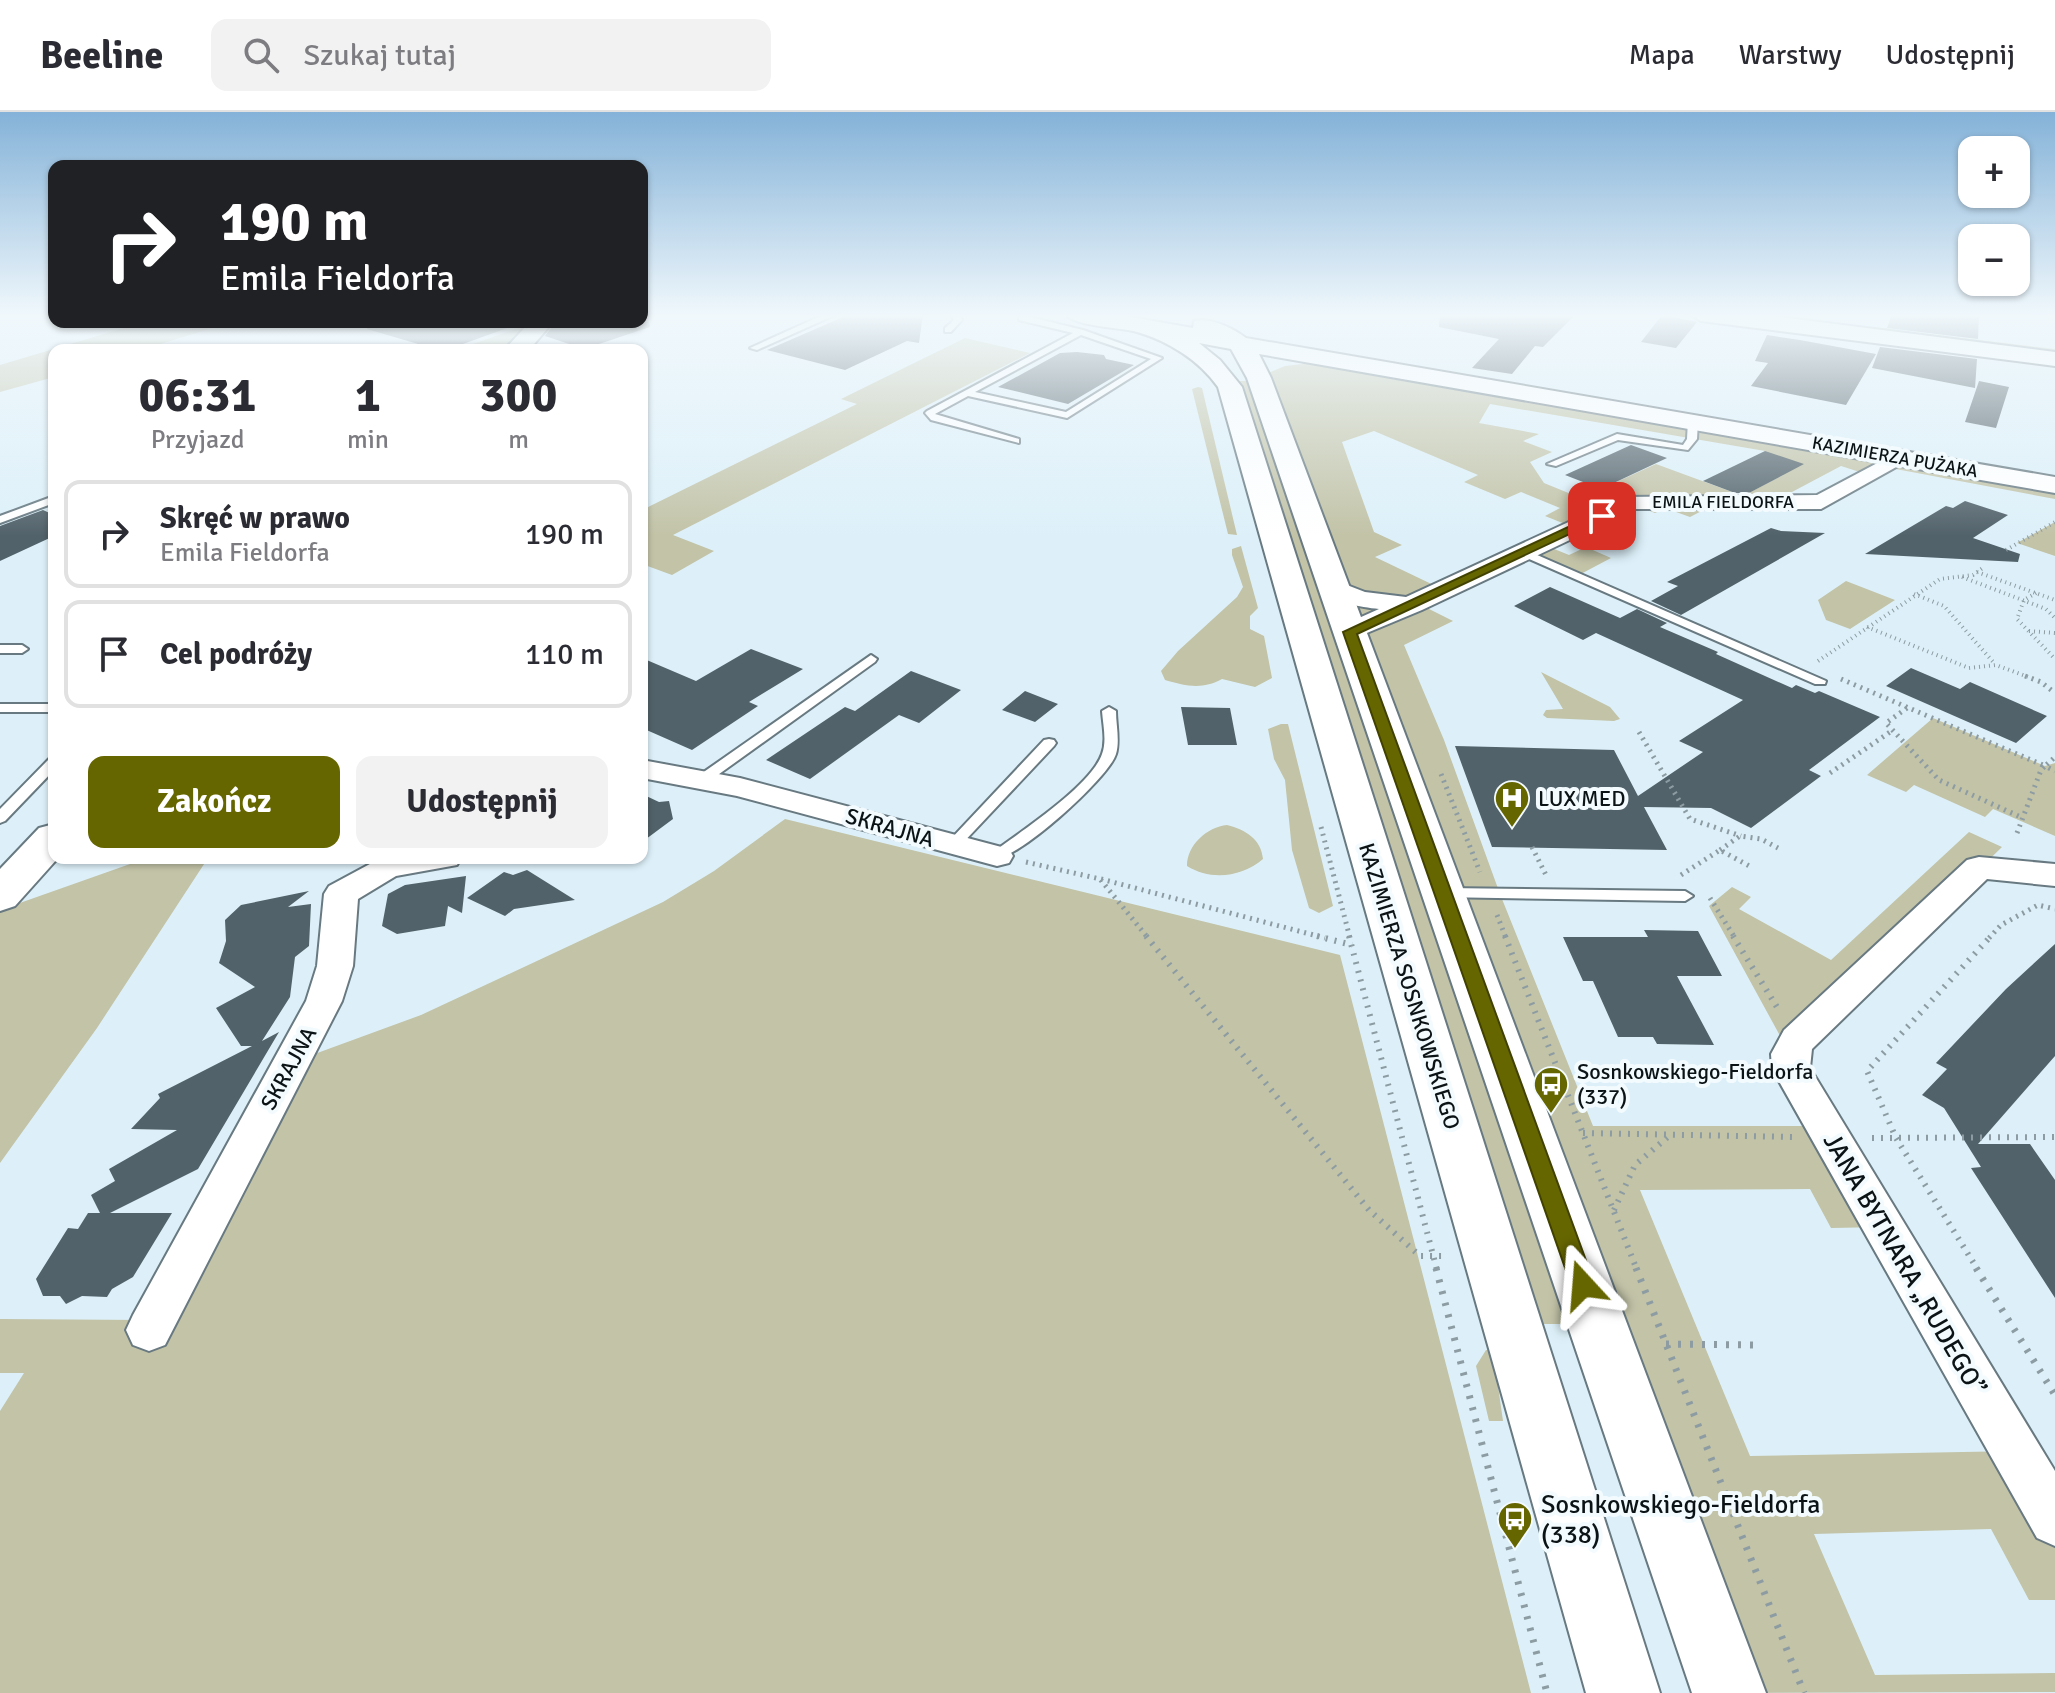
<!DOCTYPE html>
<html lang="pl">
<meta charset="utf-8">
<style>
:root{--surface:#fff;--page:#f2f2f3;--text:#2b2b33;--muted:#7c7c81;--line:#e1e1e2;--accent:#660}
body{margin:0;font-family:Signika,sans-serif;background:var(--page);color:var(--text);height:100vh;display:flex;flex-direction:column;font-size:30px;white-space:nowrap}
*{box-sizing:border-box;margin:0}
p{font-size:26px;color:var(--muted)}
.icon{flex:none;width:44px;height:44px;fill:none;stroke:currentColor;stroke-width:2;stroke-linecap:round;stroke-linejoin:round}
.map{position:relative;flex:1;overflow:hidden}
.side{position:absolute;left:48px;top:232px;width:600px;height:520px;display:flex;flex-direction:column;background:var(--surface);border-radius:16px;box-shadow:0 2px 6px #0004}
.side>*{flex:none}
.guide{position:absolute;left:48px;top:48px;width:600px;height:168px;border-radius:16px;box-shadow:0 2px 6px #0004;background:#202124;color:#fff;overflow:hidden}
.buttons{position:absolute;left:1958px;top:24px;display:grid;gap:16px}
.buttons a{display:grid;place-items:center;width:72px;height:72px;border-radius:16px;background:var(--surface);box-shadow:0 2px 6px #0004;font-size:40px}
.pin{position:absolute;display:grid;place-items:center;width:68px;height:68px;color:#fff;margin:-34px;border-radius:16px;box-shadow:0 4px 12px #0006}
.me{position:absolute;width:88px;margin:-44px;rotate:341deg;stroke-linejoin:round;filter:drop-shadow(0 0 6px #0008)}
.turn{display:flex;align-items:center;gap:28px;height:168px;padding:0 40px;font-size:36px}
.turn .icon{width:104px;height:104px;stroke-width:2.5}
.turn b{display:block;font-size:56px;line-height:68px}
.eta{display:flex;justify-content:space-evenly;align-items:center;height:136px;text-align:center}
.eta b{font-size:48px;font-weight:700;line-height:56px}
.primary-button{display:flex;gap:16px;margin-top:auto;padding:16px 40px}
.primary-button a{flex:1;height:92px;border-radius:16px;background:var(--accent);color:#fff;font-size:32px;font-weight:700;line-height:92px;text-align:center}
.primary-button a+a{background:var(--page);color:var(--text)}
ul{padding:0;list-style:none}
li{display:flex;align-items:center;gap:24px;height:108px;margin:0 16px 12px;padding:0 24px;border:4px solid var(--line);border-radius:16px}
li div{flex:1}
li b{display:block;font-size:30px}
li em{font-style:normal}
header{display:flex;align-items:center;gap:48px;box-sizing:border-box;height:112px;padding:0 40px;background:var(--surface);border-bottom:2px solid var(--line)}
header strong{font-size:38px}
nav{display:flex;gap:44px;margin-inline-start:auto;font-size:28px}
.search{width:560px;height:72px;background:var(--page);display:flex;align-items:center;gap:20px;box-sizing:border-box;padding:0 28px;border-radius:16px;color:var(--muted);font-size:30px}
.map>svg:first-child{display:block}
.green{fill:#c2c3a7;fill-rule:evenodd}
.building{fill:#52626a}
.lines{fill:none;stroke-linecap:round;stroke-linejoin:round}
.lane-casing{stroke:#687981;stroke-width:4}
.street-casing{stroke:#687981;stroke-width:4}
.secondary-casing{stroke:#687981;stroke-width:4}
.path-far3{stroke:#8d9ca2;stroke-width:4;stroke-dasharray:1 4;stroke-linecap:butt}
.path-far2{stroke:#8d9ca2;stroke-width:5;stroke-dasharray:2 5;stroke-linecap:butt}
.path-far1{stroke:#8d9ca2;stroke-width:6;stroke-dasharray:2 7;stroke-linecap:butt}
.path{stroke:#8d9ca2;stroke-width:7;stroke-dasharray:3 9;stroke-linecap:butt}
.lane{fill:#fff;fill-rule:evenodd}
.street{fill:#fff;fill-rule:evenodd}
.secondary{fill:#fff;fill-rule:evenodd}
.route{fill:#660;stroke:#424200;stroke-width:2}
.labels{text-anchor:middle;stroke-width:8;stroke-linejoin:round;paint-order:stroke}
.far-street-label{font-size:18px;fill:#0c1316;stroke:#f3fbff}
.poi-label{font-size:22px;fill:#0c1316;stroke:#f3fbff;text-anchor:start}
.street-label{font-size:22px;fill:#0c1316;stroke:#f3fbff}
.near-street-label{font-size:26px;fill:#0c1316;stroke:#f3fbff}
.near-poi-label{font-size:26px;fill:#0c1316;stroke:#f3fbff;text-anchor:start}
</style>
<header>
<strong>Beeline</strong>
<div class="search"><svg class="icon" aria-label="search" viewBox="0 0 24 24"><circle cx="10" cy="10" r="6"/><path d="M15 15l6 6"/></svg>Szukaj tutaj</div>
<nav><a>Mapa</a><a>Warstwy</a><a>Udostępnij</a></nav>
</header>
<div class="map">
<svg width="2055" height="1581" viewBox="0 0 2055 1581">
<rect width="100%" height="100%" fill="#ddf0f9"/>
<path class="green" d="M1701,202H1765L2055,237V247Z
M144,210H232L141,238H54V265L0,280V253Z
M536,210L516,238H456Z
M965,226L1030,241L673,423L714,439L672,463L642,452V398L857,292L841,287Z
M1311,251L2055,373V387L1885,355L1869,363L1841,354L1792,380H1759L1766,390H1719L1690,405L1665,396L1655,401L1629,391L1575,416L1545,404L1560,396L1521,380L1505,387L1464,370L1478,363L1374,319L1342,330L1374,420L1402,433L1375,445L1444,478L1417,491L1453,509L1404,533L1444,628L1500,782L1593,1014H1824L1883,1115L1831,1116L1810,1077L1640,1078L1750,1344L2015,1339L2055,1408V1488H2029L1991,1417L1814,1422L1875,1563L2055,1561V1580L1729,1581L1268,261L1285,254ZM1490,292L1765,339L1783,363L1743,384L1656,352L1601,377L1608,380L1588,389L1544,371L1530,350L1552,340L1523,329L1539,322L1479,311Z
M1239,269H1251L1573,1212H1536Z
M1198,275L1202,276L1237,423L1228,422L1192,277Z
M2055,410V444L2017,431Z
M1542,432L1569,443L1586,435L1611,446L1577,464L1524,441Z
M1241,434L1258,496L1250,504V517L1264,524L1272,566L1255,575L1222,567C1202,578 1186,574 1165,568L1161,559L1178,539L1237,485L1243,475L1232,443V437Z
M1846,469L1895,488L1850,517L1826,508L1818,488Z
M1541,560L1610,595L1620,607L1614,609L1547,606L1543,603L1546,598L1563,597Z
M1933,606L2045,654L2055,651V724L1993,697L1985,705L1914,673L1906,680L1867,663Z
M1281,612H1288L1333,794L1319,801L1309,796L1292,738L1285,668L1274,647L1268,617Z
M785,707L1340,843L1531,1581H0V1299L24,1261H0V1207L143,1208L290,951L421,903L663,790L714,759Z
M1227,713C1246,718 1261,727 1263,747C1242,765 1211,769 1187,754C1187,733 1207,715 1227,713Z
M1969,720L2002,735L1790,942L1709,794L1732,775L1751,785L1739,797L1831,848Z
M147,746H208L97,916L0,1051V798Z
M1486,1238L1493,1239L1503,1309H1489L1476,1254Z"/>
<path class="building" d="M850,202H923L919,231L907,229L845,258L767,238Z
M1440,202H1576L1543,235L1535,234L1512,262L1472,256L1499,227L1439,215Z
M1892,202L1955,205L1956,202H1979L1978,227L1887,216Z
M1662,203L1697,210L1676,236L1641,230Z
M368,210H513V214L452,236L445,234L435,237L367,217Z
M556,210H649L650,215L584,237L545,224Z
M1767,223L1800,228L1876,242L1846,293L1751,274L1768,251L1755,249Z
M1880,235L1977,247L1975,276L1872,256Z
M1077,240L1104,243L1106,247L1134,253L1068,292L998,275L1060,241Z
M1979,269L2009,275L1996,316L1965,310Z
M1631,333L1667,346L1601,377L1565,363Z
M1765,339L1804,352L1749,381H1735L1703,369Z
M1965,389L2008,403L1973,426L2020,442L2018,450L1865,442L1946,394L1953,396Z
M43,398L54,403V424L0,449V414Z
M1771,416L1781,419L1825,421L1681,503L1651,489L1678,474L1667,470Z
M1550,475L1620,506L1637,497L1667,511L1660,515L1718,540L1716,542L1792,576L1796,573L1815,581L1819,579L1880,605L1809,658L1821,664L1751,716L1711,696L1644,695L1667,738L1492,735L1455,634L1614,638L1638,684L1703,640L1679,629L1743,588L1596,521L1583,528L1514,494Z
M751,537L803,557L749,590L758,594L692,638L642,616V546L696,569Z
M1911,556L1960,577L1970,570L2047,604L2016,631L1886,574Z
M911,559L961,578L919,611L899,603L810,667L766,648L845,595L855,599Z
M1025,579L1058,592L1035,610L1002,598Z
M1181,595L1230,596L1237,633H1188Z
M642,682L659,690L669,689L673,707L642,730Z
M527,758L575,788L514,797L505,804L467,786L504,760L513,763Z
M466,764L462,801L448,794L445,814L397,822L382,814L388,782L405,773Z
M309,779L288,795L311,792L309,834L295,845L290,885L262,929L279,920L198,1057L110,1101H172L133,1165L112,1177L107,1185L82,1184L66,1192L60,1184H43L36,1167L68,1116L78,1117L88,1101H100L91,1083L115,1069L109,1057L177,1018L131,1017L160,986L158,982L252,934H241L216,896L255,875L219,851L226,829L225,808L241,793Z
M1644,818L1698,819L1722,864H1677L1714,933L1657,932L1653,925H1618L1593,869H1583L1563,825H1648Z
M2055,832V944L1978,1032H2030L2055,1068V1186L1971,1056L1981,1055L1944,996L1922,983L1947,957L1936,951L2006,877Z"/>
<g class="lines">
<g class="lane-casing">
<path id="lane" d="M825,202H837L757,238L750,236Z
M951,202H959L962,208L951,220H945V216L954,208Z
M1018,202L1083,218L1162,246L1067,306L968,284L935,302L1019,327V331L931,308L925,301L927,299L1073,221L1019,208ZM1081,223L1151,247L1066,300L975,280Z
M1693,306L1698,309L1697,327L1688,338L1618,328L1556,354L1547,352L1617,322L1683,333L1687,327L1688,309Z
M54,384V391L0,411V404Z
M1520,439H1528L1826,569L1825,572H1815L1520,443Z
M0,533H22L28,537L22,541H0Z
M871,543L877,547L875,550L708,670H698L696,667L698,664Z
M0,592H54V600H0Z
M1109,595L1116,599C1116,613 1120,629 1116,642C1109,666 1013,752 992,747L989,744L992,741C1020,720 1091,674 1102,642C1107,629 1103,613 1102,599Z
M1049,627L1054,628L1056,631L1054,634L959,735H949L946,732L949,729L1044,628Z
M54,646V658L5,709L0,711V697L49,647Z
M1445,776L1685,779L1693,784L1685,789L1439,785L1437,781Z"/>
</g>
<g class="street-casing">
<path id="street" d="M1900,339L1910,345L1907,349L1821,397H1635L1422,498L1350,528L1341,526L1337,520L1341,514L1379,497C1360,495 1334,491 1322,475L1325,470L1334,468L1365,480L1406,485L1623,385L1817,383Z
M642,648L740,666L1009,737L1013,744L1009,751L997,754L737,684L642,666Z
M1979,745L2055,752V774L1987,767L1812,937L1810,956L2055,1359V1434L2037,1426L1772,957L1771,942L1784,918L1967,748Z
M381,746H461L457,753L396,764L358,787L353,854L342,889L165,1233L149,1239L133,1233L126,1218L133,1203L306,889L317,854L324,782L329,774Z"/>
</g>
<g class="secondary-casing">
<path id="secondary" d="M1065,202H1114L1193,216L1194,209C1211,205 1233,216 1246,226L2055,365V381L1259,242L1271,266L1766,1581H1692L1247,266L1231,237L1199,231L1220,248L1242,275L1660,1581H1586L1218,275C1199,248 1168,229 1137,220C1119,215 1076,215 1065,202Z
M1690,202H1756L2055,240V254L1701,209Z
M530,210H553L529,238H504Z
M54,712V746H58L15,794L0,799V757L39,716Z"/>
</g>
<path class="path-far3" d="M2006,438L2055,410
M1977,460L2055,488
M1962,465L2046,497L2055,506
M2036,481L2024,488L2017,507L2055,547
M1914,482L1944,494L1995,552
M1867,515L1969,556L1996,553L2031,566
M2029,519L2055,521
M1818,549L1940,467L1973,463L1984,455"/>
<path class="path-far2" d="M2025,564L2041,570L2055,581
M1841,567L2045,654L2055,645
M1907,596L1886,611L1939,668L2023,706
M1639,620L1690,707L1741,724
M1830,661L1893,618
M1441,662L1480,760
M1321,715L1350,826
M2017,721L2041,658L2045,654L2055,659
M1532,735L1546,763
M1720,738L1740,724L1761,727L1778,736
M1026,750L1100,767L1148,826
M1681,763L1720,738L1753,756
M1101,767L1325,826
M1710,786L1735,826
M1497,803L1506,826
M1989,826L2001,813L2038,793L2055,797"/>
<path class="path-far1" d="M1146,824L1369,1098L1420,1144H1447
M1317,824L1352,833
M1349,824L1437,1158
M1505,824L1637,1158
M1733,824L1780,900
M1583,1021L1794,1025
M1872,1026L2055,1025
M1614,1098L1635,1053L1669,1024
M1978,1158L1896,1026L1867,959L1991,824"/>
<path class="path" d="M1436,1156L1547,1581
M1636,1156L1804,1581
M1976,1156L2055,1283
M1666,1232L1759,1233"/>
<use href="#lane" class="lane"/>
<use href="#street" class="street"/>
<use href="#secondary" class="secondary"/>
</g>
<linearGradient id="sky" x2="0" y2="1"><stop stop-color="#84b2d8"/><stop offset="0.48" stop-color="#f0f8fc"/><stop offset="1" stop-color="#f0f8fc" stop-opacity="0"/></linearGradient>
<rect width="2055" height="424" fill="url(#sky)"/>
<path class="route" d="M1598,401L1608,404L1357,522L1595,1173L1592,1180L1583,1184L1574,1180L1571,1173L1343,520Z"/>
<defs>
<g id="hospital-pin" transform="scale(1.8)"><path d="M0 17L-7.5 6A9.5 9.5 0 1 1 7.5 6Z" fill="#660" stroke="#f3fbff"/><path d="M-5-5h3v3.5h4V-5h3V5h-3V1.5h-4V5h-3Z" fill="#fff"/></g>
<g id="bus-pin" transform="scale(1.8)"><path d="M0 17L-7.5 6A9.5 9.5 0 1 1 7.5 6Z" fill="#660" stroke="#f3fbff"/><path d="M-5-6H5V4H4V6H2V4H-2V6H-4V4H-5ZM-3.5-4V0h7V-4ZM-3.5 1.2v1.5H-2V1.2ZM2 1.2v1.5H3.5V1.2Z" fill="#fff"/></g>
</defs>
<g fill-rule="evenodd">
<use href="#hospital-pin" x="1512" y="686"/>
<use href="#bus-pin" x="1551" y="972"/>
<use href="#bus-pin" x="1515" y="1407"/>
</g>
<g class="labels">
<g class="far-street-label">
<text transform="translate(1895 345) rotate(10)" y="6">KAZIMIERZA PUŻAKA</text>
<text x="1723" y="396">EMILA FIELDORFA</text>
</g>
<g class="poi-label">
<text x="1538" y="694">LUX MED</text>
<text x="1577" y="967">Sosnkowskiego-Fieldorfa<tspan x="1577" dy="25">(337)</tspan></text>
</g>
<g class="street-label">
<text transform="translate(890 715) rotate(16)" y="8">SKRAJNA</text>
<text transform="translate(1410 874) rotate(73)" y="8">KAZIMIERZA SOSNKOWSKIEGO</text>
<text transform="translate(288 956) rotate(-61)" y="8">SKRAJNA</text>
</g>
<g class="near-street-label">
<text transform="translate(1905 1152) rotate(60)" y="9">JANA BYTNARA „RUDEGO”</text>
</g>
<g class="near-poi-label">
<text x="1541" y="1401">Sosnkowskiego-Fieldorfa<tspan x="1541" dy="30">(338)</tspan></text>
</g>
</g>
</svg>
<div class="buttons">
<a>+</a>
<a>−</a>
</div>
<div class="pin" style="left:1602px;top:404px;background:#d93025"><svg class="icon" aria-label="arrive" viewBox="0 0 24 24"><path d="M6 21V4h12l-3 4 3 4H6"/></svg></div>
<svg class="me" style="left:1583px;top:1173px" viewBox="-20 -20 40 40"><path d="M0-17L14 15 0 8-14 15z" fill="#660" stroke="#fff" stroke-width="4"/></svg>
<div class="guide">
<div class="turn"><svg class="icon" aria-label="right" viewBox="0 0 24 24"><path d="M7 20v-9h11M14 6l5 5-5 5"/></svg><div><b>190 m</b>Emila Fieldorfa</div></div>
</div>
<section class="side">
<div class="eta">
<div><b>06:31</b><p>Przyjazd</p></div>
<div><b>1</b><p>min</p></div>
<div><b>300</b><p>m</p></div>
</div>
<ul>
<li><svg class="icon" aria-label="right" viewBox="0 0 24 24"><path d="M7 20v-9h11M14 6l5 5-5 5"/></svg><div><b>Skręć w prawo</b><p>Emila Fieldorfa</p></div><em>190 m</em></li>
<li><svg class="icon" aria-label="arrive" viewBox="0 0 24 24"><path d="M6 21V4h12l-3 4 3 4H6"/></svg><div><b>Cel podróży</b></div><em>110 m</em></li>
</ul>
<div class="primary-button"><a>Zakończ</a><a>Udostępnij</a></div>
</section>
</div>
